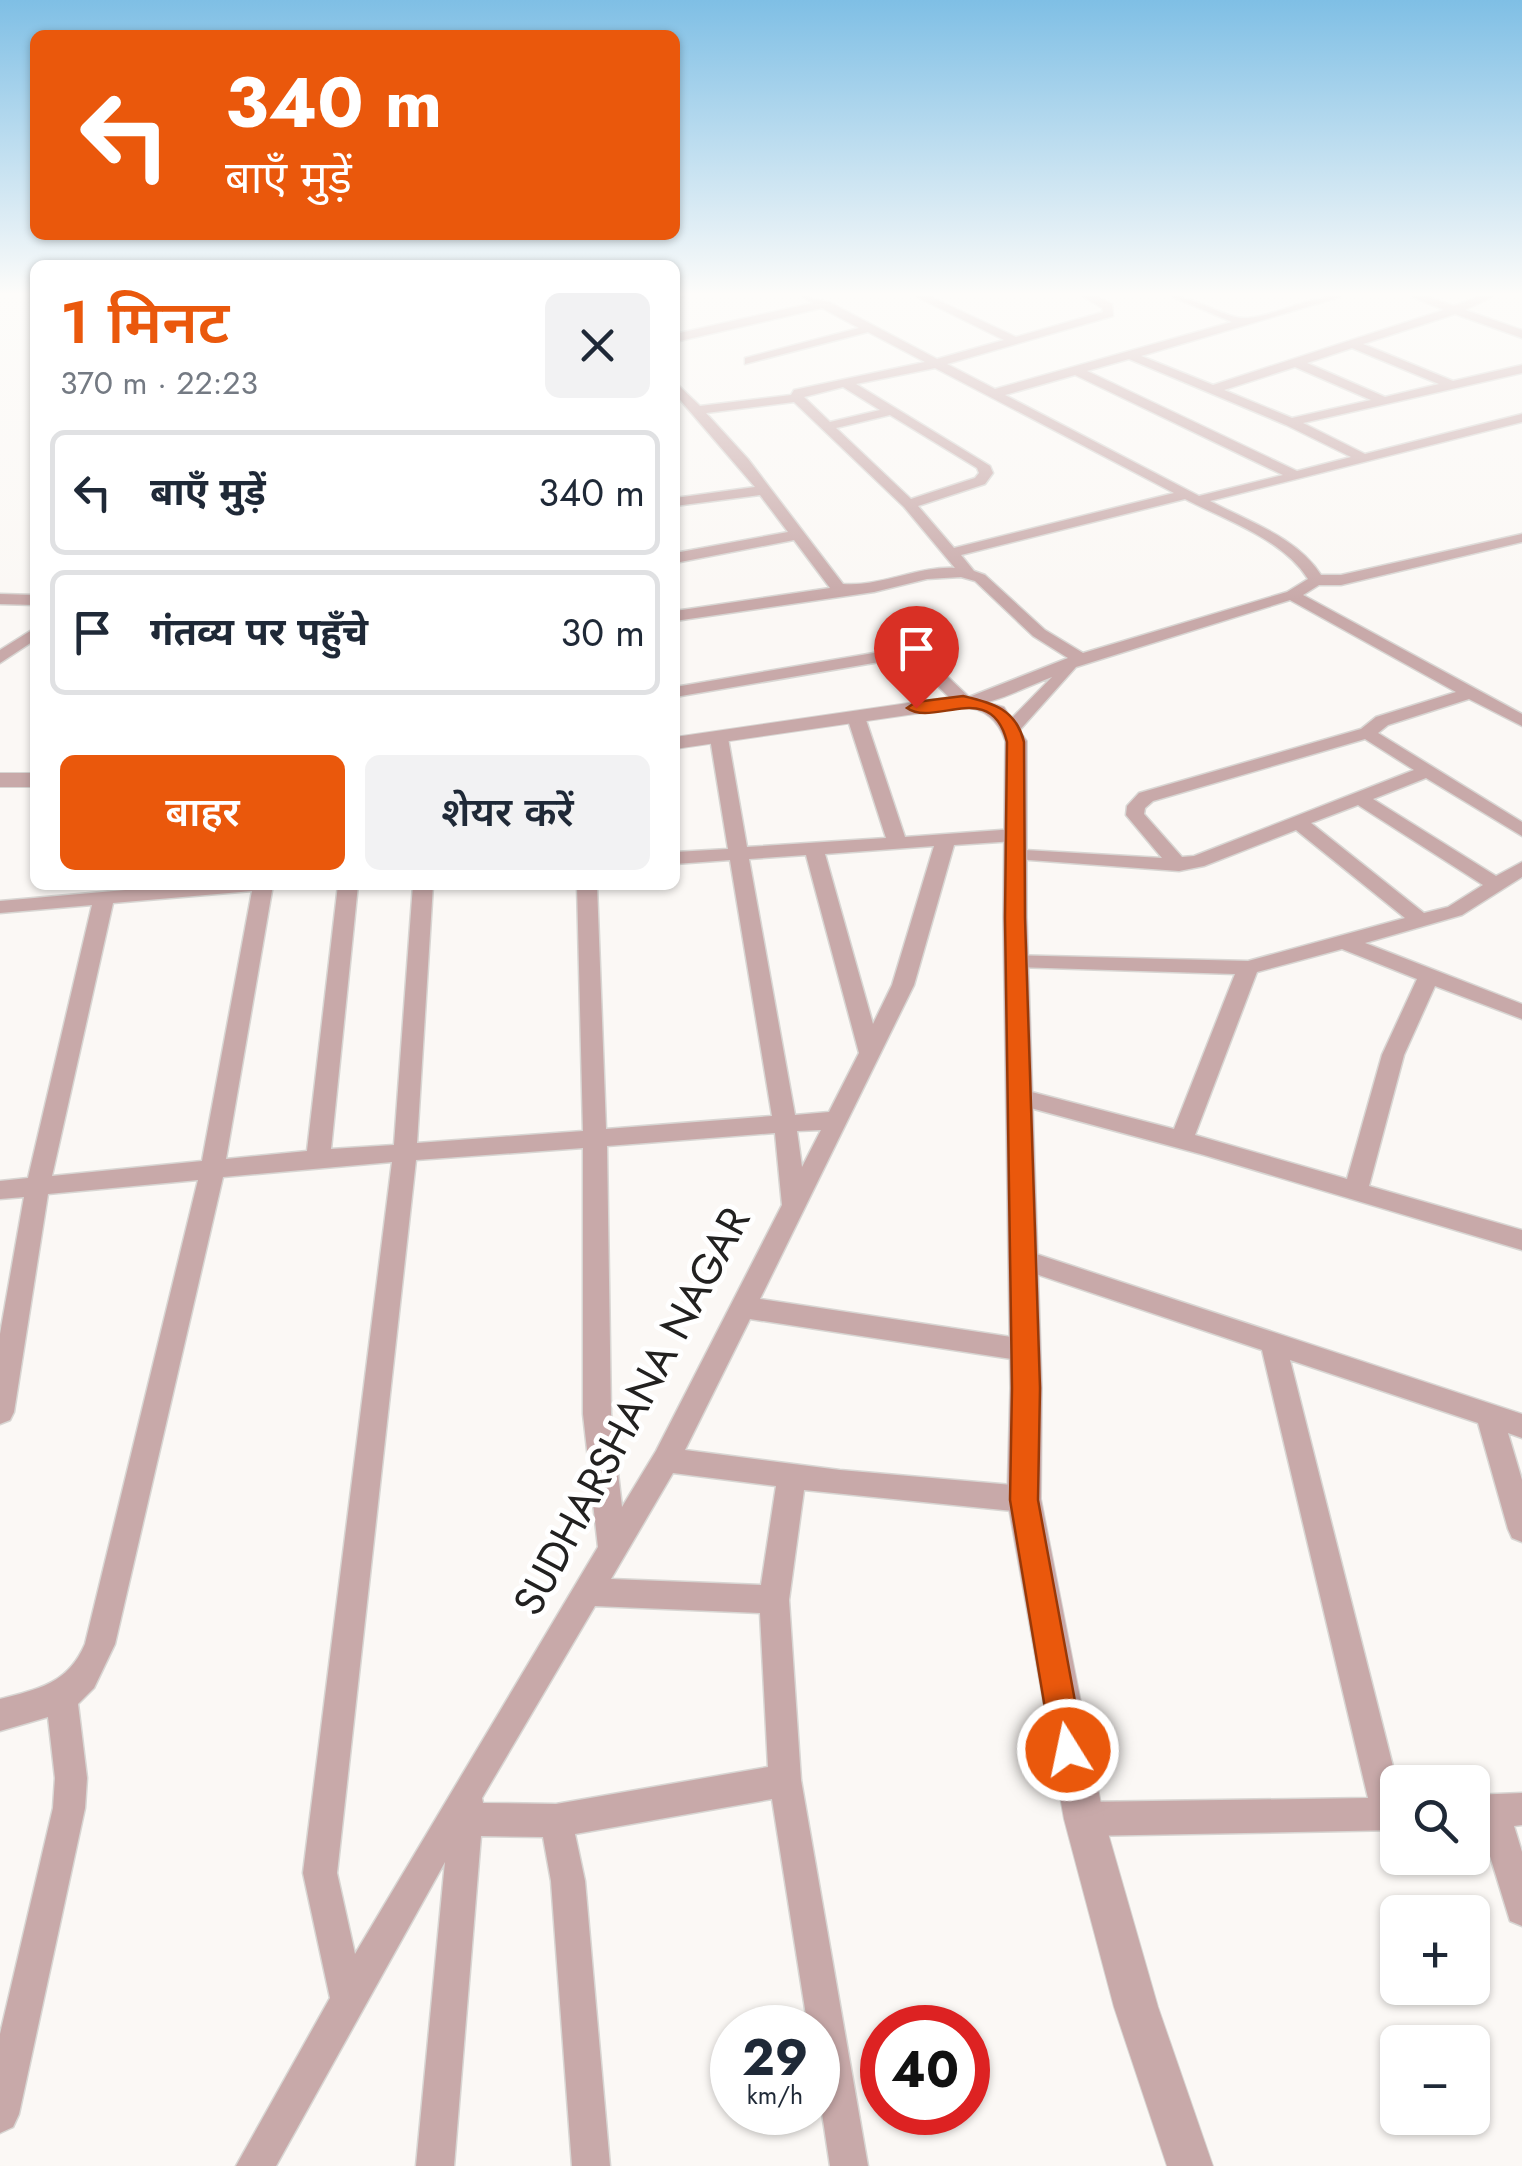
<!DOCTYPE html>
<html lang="hi">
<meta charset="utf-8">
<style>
:root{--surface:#fff;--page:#f2f2f3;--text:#1f2937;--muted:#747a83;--line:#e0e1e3;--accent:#ea580c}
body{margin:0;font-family:Jost,"Noto Sans Devanagari",sans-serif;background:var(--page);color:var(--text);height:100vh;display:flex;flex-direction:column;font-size:38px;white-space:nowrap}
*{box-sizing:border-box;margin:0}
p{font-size:32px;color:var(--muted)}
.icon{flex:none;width:55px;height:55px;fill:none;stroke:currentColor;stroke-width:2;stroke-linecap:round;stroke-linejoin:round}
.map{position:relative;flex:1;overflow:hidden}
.drawer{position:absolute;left:30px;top:260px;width:650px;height:630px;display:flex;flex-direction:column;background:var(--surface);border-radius:15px;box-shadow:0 2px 8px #0004}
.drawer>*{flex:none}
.banner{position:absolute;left:30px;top:30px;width:650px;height:210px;border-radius:15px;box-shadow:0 2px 8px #0004;background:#ea580c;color:#fff;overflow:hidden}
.fabs{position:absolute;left:1380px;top:1765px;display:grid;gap:20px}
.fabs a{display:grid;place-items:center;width:110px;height:110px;border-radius:15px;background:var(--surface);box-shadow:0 2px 8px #0004;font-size:50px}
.speed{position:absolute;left:710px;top:2005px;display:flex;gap:20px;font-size:50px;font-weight:700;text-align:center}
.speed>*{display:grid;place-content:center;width:130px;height:130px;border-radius:50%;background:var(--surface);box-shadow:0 2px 8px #0004;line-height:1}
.speed small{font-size:25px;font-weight:400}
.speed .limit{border:15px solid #d22;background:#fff;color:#111}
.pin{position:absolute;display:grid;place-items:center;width:85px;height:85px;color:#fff;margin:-102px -42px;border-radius:50% 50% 50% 0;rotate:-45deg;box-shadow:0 0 10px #0007}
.pin .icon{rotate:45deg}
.me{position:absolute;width:110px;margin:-55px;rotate:350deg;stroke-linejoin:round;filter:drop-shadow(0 0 8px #0008)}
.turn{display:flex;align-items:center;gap:35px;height:210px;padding:0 30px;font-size:45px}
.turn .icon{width:130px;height:130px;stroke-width:2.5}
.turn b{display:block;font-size:70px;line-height:85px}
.round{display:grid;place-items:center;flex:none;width:105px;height:105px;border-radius:15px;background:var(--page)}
.head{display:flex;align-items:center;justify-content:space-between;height:170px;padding:0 30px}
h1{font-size:60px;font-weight:600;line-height:75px;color:var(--accent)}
.action{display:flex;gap:20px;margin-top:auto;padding:20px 30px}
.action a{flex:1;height:115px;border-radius:15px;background:var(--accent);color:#fff;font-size:40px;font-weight:600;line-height:115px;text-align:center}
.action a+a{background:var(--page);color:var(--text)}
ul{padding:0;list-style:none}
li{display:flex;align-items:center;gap:30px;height:125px;margin:0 20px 15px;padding:0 10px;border:5px solid var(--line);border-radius:15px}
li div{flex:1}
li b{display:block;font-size:38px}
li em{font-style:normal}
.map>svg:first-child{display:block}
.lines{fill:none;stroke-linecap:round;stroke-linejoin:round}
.minor-casing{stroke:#d8d6d3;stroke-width:3}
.tertiary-casing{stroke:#d8d6d3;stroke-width:2}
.minor{fill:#c8a9a9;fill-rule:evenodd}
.tertiary{fill:#c8a9a9;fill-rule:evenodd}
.route{fill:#ea580c;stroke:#983908;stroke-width:2.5}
.labels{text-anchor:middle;stroke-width:10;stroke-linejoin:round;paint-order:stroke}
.near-street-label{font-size:42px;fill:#222120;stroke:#fff}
</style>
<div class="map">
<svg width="1522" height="2166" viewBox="0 0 1522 2166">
<rect width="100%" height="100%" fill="#fbf8f5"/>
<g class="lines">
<g class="minor-casing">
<path id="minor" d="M675,297H684L675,300Z
M803,297L829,302L937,359L1004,340L917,297H931L1016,337L1103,312L1102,308L1084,297H1098L1112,304L1113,316L947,364L995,389L1232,322L1173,297C1198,297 1226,320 1248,318C1279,315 1307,296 1340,297L1141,356L1213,385L1444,310L1413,297H1428L1454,306L1478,297H1492L1465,310L1522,330V338L1455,314L1363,344L1453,381L1522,365V373L1303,423L1365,454L1522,414V422L1210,501C1249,522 1297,537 1321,575H1341L1522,534V542L1341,585H1319L1303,595L1522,714V726L1469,699L1388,725L1378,733L1522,822V836L1426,778L1373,799L1496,876L1522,862V877L1462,915L1365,943L1522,1004V1019L1435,986L1404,1055L1369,1186L1522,1230V1250L1204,1155L1012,1103L1009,1097L1020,1089L1174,1129L1235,974L1016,967L1006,960L1009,955L1248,961L1405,918L1296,830L1204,866L1179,871L1015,859L1008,857L1005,853L1008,849L1162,858L1126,815L1127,806L1139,793L1361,729L1376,717L1456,692L1290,600L1076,667L1018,732H1006V724L1052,677C1022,688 989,708 957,705L914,663L897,659L675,697V687L897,649L926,656L969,697L1068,658L1033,636L975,581L961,577L927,579L874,592L675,621V611L830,588L794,540L675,563V553L788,532L760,495L675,506V498L755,487L675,394V382L700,406L791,395L794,390L925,362L868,332L745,364V358L859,328L822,308L675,342V334L813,303ZM1352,348L1439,384L1385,397L1307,363ZM1129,359L1286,425L1351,457L1297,471L1087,371ZM1295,367L1371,400L1292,418L1224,390ZM935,368L1174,493L954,548L918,506L985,484L993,473L990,466L856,384ZM1075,375L1283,475L1199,496L1005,395ZM843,387L880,410L830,422L804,397ZM794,402L904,507L955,568C917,566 881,587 843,584L748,459L706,413ZM890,415L977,468L979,473L975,478L911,499L836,428ZM1185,499C1225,520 1283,539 1308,579L1287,592L1083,653L1045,630L985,575L974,571L961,555ZM1365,739L1414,770L1194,856L1182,857L1144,814L1145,808L1153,801ZM1358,805L1483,885L1448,907L1424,913L1311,823ZM1342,949L1417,979L1382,1055L1347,1179L1195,1135L1257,972Z
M0,594L35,595V605L0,604Z
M35,628V640L0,663V650Z
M856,712L865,717L905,837L1015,829L1024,835L1015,841L954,845L914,985L760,1299L1025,1339L1034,1342L1038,1350L1034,1358L1025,1361L750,1319L685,1450L840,1470L1024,1486L1034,1490L1038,1499L1034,1508L1024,1512L804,1490L789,1600L801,1780L868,2166H830L818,2087V2028H808L772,1799L575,1834L585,1881L610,2166H572L551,1881L543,1837L481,1836L454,2166H416L445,1862L276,2166H236L330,1998L303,1873L392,1162L223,1177L115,1644L94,1688L78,1704L87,1778L85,1808L19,2114L13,2127L0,2133V2034L53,1808L55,1778L48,1717L0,1731V1699C38,1689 68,1684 85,1644L198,1180L48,1194L14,1412L10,1420L0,1424V1334L24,1197L0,1199V1181L28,1178L92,905L0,913V901L182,885H273L226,1159L307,1151L338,885H358L331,1149L394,1145L413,885H433L417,1143L583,1131L577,885H597L606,1129L772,1116L730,860L675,864V852L728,849L710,738L719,733L728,738L747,847L886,838L847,717ZM934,846L892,985L873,1024L825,854ZM806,855L859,1053L829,1112L795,1115L749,859ZM252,891L202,1161L52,1176L113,903ZM821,1130L802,1167L797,1131ZM775,1133L782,1205L656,1451L622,1507L611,1414L607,1146ZM583,1148V1414L598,1547L355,1954L337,1873L416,1160ZM673,1473L776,1486L761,1585L611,1579ZM595,1606L760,1613L768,1767L556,1804L483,1803L482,1798Z
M1024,1250L1522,1414V1438L1508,1433L1522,1480V1542L1512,1538L1508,1529L1478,1423L1290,1360L1398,1786V1830L1084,1836L1072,1831L1067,1819L1072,1807L1084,1802L1368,1798L1262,1350L1015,1267L1011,1260L1015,1253Z
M1522,1793V1825L1514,1826L1522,1852V1926L1510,1921L1481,1827H1472V1795Z"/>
</g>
<g class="tertiary-casing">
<path id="tertiary" d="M963,695L1004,707L1027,741V917L1042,1388L1041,1499L1104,1819L1158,2007L1213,2166H1167L1114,2007L1064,1819L1007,1499L1010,1388L1003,917L1005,741C998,720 985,709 963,707L675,749V737Z
M0,773H35V787H0Z"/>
</g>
<use href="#minor" class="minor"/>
<use href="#tertiary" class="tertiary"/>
</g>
<linearGradient id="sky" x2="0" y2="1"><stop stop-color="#7fbfe5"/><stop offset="0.49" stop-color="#fdfcfa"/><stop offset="1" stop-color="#fdfcfa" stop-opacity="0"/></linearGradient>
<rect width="1522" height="600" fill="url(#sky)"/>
<path class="route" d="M963,696C993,703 1016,709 1024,742L1025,918L1040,1388L1038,1500L1084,1750L1079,1761L1068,1766L1057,1761L1052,1750L1010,1500L1012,1388L1005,918L1007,742C991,678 934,728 907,708L916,702Z"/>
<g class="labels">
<g class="near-street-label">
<text transform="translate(631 1411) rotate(-62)" y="15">SUDHARSHANA NAGAR</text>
</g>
</g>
</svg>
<div class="fabs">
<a><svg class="icon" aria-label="search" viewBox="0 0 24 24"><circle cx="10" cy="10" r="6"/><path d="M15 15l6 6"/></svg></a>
<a>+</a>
<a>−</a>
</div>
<div class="speed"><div>29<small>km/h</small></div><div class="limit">40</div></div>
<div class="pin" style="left:916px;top:708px;background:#d93025"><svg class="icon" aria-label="arrive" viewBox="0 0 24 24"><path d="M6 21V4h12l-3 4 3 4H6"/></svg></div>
<svg class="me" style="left:1068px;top:1750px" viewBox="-20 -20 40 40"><circle r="17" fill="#ea580c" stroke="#fff" stroke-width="3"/><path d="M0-11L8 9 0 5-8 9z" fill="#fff"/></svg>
<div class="banner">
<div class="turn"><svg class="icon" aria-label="left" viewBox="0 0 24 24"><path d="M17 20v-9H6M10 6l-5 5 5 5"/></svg><div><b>340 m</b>बाएँ मुड़ें</div></div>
</div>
<section class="drawer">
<div class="head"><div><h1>1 मिनट</h1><p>370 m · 22:23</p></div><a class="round"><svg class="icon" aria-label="close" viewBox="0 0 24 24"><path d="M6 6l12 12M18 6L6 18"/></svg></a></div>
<ul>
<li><svg class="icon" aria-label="left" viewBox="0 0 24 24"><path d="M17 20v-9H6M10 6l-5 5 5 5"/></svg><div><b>बाएँ मुड़ें</b></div><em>340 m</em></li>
<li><svg class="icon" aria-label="arrive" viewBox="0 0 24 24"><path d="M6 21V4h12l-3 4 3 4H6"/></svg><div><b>गंतव्य पर पहुँचे</b></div><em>30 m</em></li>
</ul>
<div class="action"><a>बाहर</a><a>शेयर करें</a></div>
</section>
</div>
